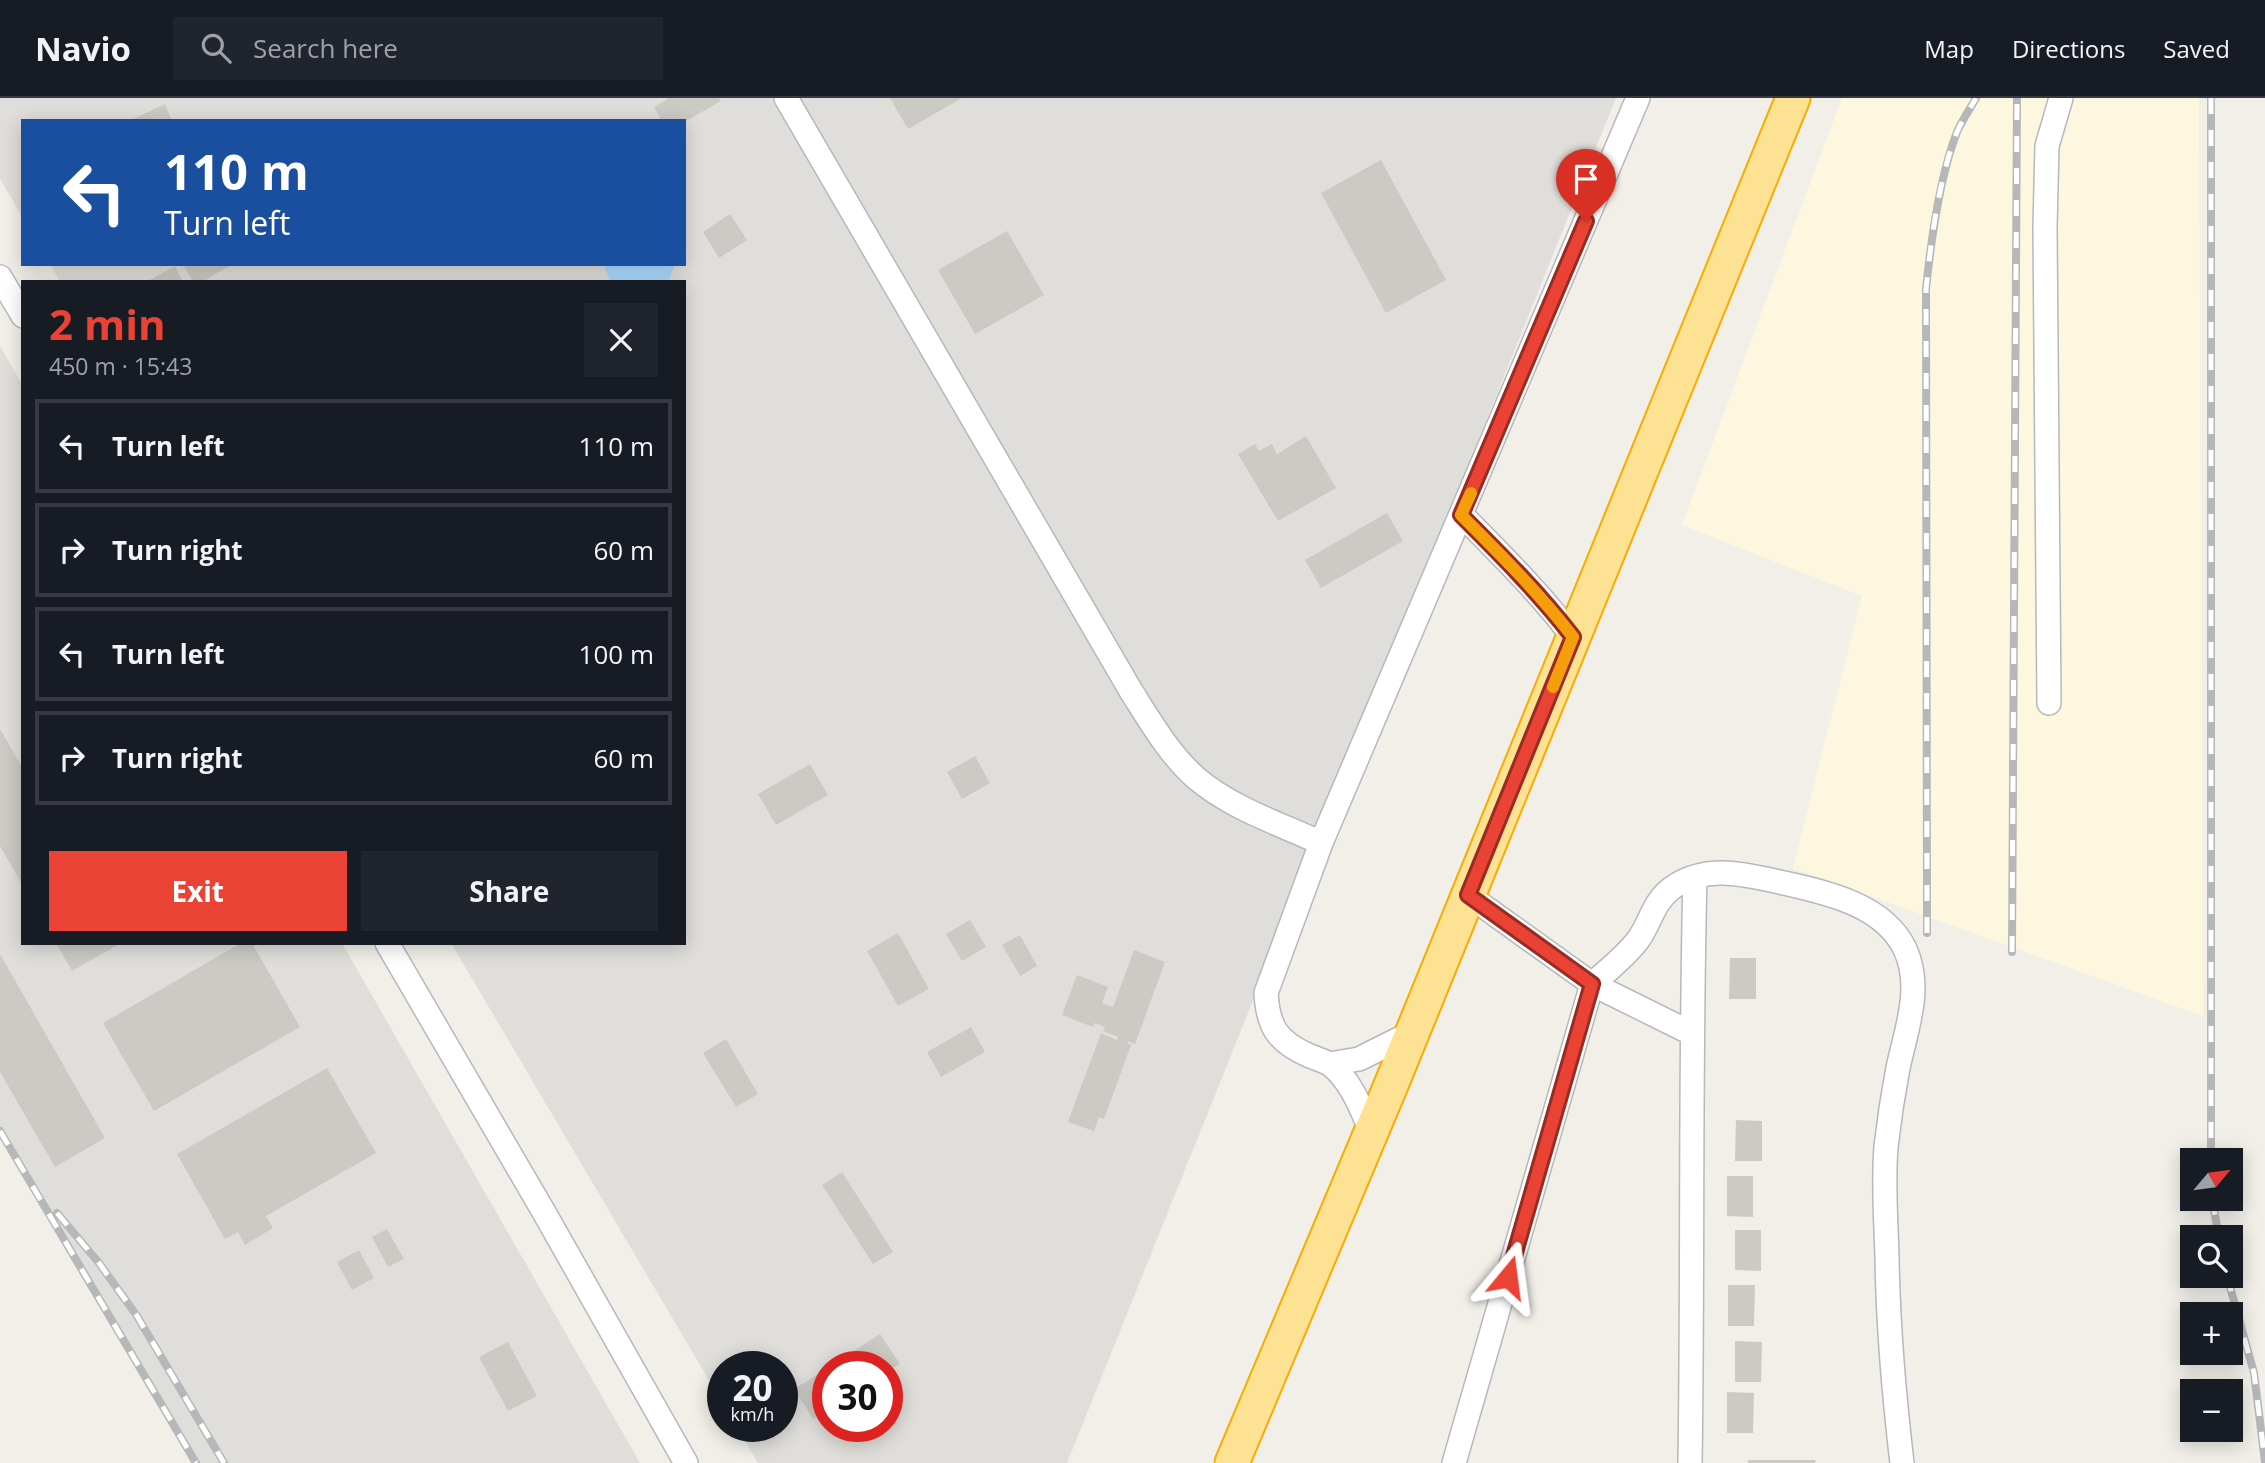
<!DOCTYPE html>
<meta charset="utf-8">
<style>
:root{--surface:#171b24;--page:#20242c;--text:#f1f3f6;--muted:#9ea1a6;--line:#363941;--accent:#ea4335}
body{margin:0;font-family:"Open Sans",sans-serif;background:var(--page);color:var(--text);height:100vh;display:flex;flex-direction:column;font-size:26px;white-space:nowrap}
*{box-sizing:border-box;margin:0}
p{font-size:23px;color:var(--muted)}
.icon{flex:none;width:38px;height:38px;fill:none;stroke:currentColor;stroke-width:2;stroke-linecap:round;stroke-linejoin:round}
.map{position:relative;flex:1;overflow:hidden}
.sheet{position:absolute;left:21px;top:182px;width:665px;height:665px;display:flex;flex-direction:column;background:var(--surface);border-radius:0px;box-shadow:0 4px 18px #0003}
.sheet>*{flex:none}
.banner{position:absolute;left:21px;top:21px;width:665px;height:147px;border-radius:0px;box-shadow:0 4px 18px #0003;background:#1a4fa0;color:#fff;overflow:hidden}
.needle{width:46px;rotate:61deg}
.buttons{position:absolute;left:2180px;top:1050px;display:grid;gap:14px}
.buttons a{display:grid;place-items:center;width:63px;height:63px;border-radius:0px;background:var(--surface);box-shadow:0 4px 18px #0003;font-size:35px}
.speed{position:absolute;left:707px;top:1253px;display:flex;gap:14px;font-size:35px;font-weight:700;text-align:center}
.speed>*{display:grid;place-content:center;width:91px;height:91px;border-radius:50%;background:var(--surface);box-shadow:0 4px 18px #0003;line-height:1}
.speed small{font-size:18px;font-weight:400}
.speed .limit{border:10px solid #d22;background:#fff;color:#111}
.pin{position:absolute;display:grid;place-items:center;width:60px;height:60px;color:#fff;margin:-72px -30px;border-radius:50% 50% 50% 0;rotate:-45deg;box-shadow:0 0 7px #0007}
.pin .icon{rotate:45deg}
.me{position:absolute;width:77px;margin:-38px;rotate:16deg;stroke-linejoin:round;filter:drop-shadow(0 0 5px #0008)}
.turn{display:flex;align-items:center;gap:24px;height:147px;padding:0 28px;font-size:32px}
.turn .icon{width:91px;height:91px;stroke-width:2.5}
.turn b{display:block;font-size:49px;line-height:60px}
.round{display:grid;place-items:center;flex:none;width:74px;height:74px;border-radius:0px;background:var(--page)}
.summary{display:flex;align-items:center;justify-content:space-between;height:119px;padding:0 28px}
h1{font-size:42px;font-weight:700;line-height:52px;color:var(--accent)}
.cta{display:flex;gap:14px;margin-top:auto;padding:14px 28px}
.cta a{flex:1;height:80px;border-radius:0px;background:var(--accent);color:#fff;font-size:28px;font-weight:700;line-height:80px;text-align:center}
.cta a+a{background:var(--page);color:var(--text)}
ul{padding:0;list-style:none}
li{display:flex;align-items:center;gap:21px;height:94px;margin:0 14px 10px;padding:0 14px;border:4px solid var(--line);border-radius:0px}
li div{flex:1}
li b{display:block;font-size:26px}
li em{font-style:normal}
header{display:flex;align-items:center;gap:42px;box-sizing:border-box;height:98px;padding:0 35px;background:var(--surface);border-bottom:2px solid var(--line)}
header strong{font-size:33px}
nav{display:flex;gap:38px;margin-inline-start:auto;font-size:24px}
.search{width:490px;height:63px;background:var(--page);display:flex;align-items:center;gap:18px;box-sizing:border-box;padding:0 24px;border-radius:0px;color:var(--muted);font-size:26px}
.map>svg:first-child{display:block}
.commercial{fill:#fef7e0}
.industrial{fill:#e0deda;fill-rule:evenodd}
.water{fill:#aadaff}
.building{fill:#cccac5}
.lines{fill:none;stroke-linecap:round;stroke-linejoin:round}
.minor-casing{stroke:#b5b8bc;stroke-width:26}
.highway-casing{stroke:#f9ab00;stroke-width:37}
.minor{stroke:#fff;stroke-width:23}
.highway{stroke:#fde293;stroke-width:33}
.rail-casing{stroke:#b6b7b8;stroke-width:8}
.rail{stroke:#fff;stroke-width:5;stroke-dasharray:16;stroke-linecap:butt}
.route-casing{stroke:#982c22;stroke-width:18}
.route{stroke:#ea4335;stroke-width:12}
.slow{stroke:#f59e0b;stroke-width:12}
</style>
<header>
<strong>Navio</strong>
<div class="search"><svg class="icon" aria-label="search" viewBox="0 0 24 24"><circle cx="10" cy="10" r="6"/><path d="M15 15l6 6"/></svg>Search here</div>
<nav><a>Map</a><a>Directions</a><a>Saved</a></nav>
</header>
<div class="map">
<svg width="2265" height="1365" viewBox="0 0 2265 1365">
<rect width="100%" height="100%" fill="#f1efe8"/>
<path class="commercial" d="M1842,0H2199L2203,918L1793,770L1862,498L1682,427Z"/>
<path class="industrial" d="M0,0H1616L1067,1365H758L736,1328H782V1269H723V1306L451,845H684V184H60L50,166H684V23H23V120L0,81ZM828,1269H887V1328H828Z
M0,248L23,288V845H342L640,1365H193L0,1031Z"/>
<path class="water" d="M604,166H675L668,184H610Z"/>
<path class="building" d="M669,0H719L721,3L686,23H662L654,9Z
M890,0H962L908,31Z
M165,6L172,23H129Z
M1381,62L1446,182L1386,215L1321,95Z
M730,116L747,142L719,160L703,134Z
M1007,133L1044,197L975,236L938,172Z
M183,166H233L202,184H193Z
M175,168L183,184H146Z
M1306,338L1336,390L1278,423L1238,356L1255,346L1259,353L1272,346L1277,356Z
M1387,415L1403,443L1321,490L1305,462Z
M0,631L23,671V788L0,748Z
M975,658L990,685L962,701L947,674Z
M810,666L828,697L776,727L758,696Z
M970,822L986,849L962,863L946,836Z
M898,835L929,891L898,908L867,853Z
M1020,837L1037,868L1020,878L1002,847Z
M56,845H121L72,873Z
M241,845H252L300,929L154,1013L103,925Z
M1134,852L1165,864L1135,946L1128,943L1127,945L1131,947L1104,1021L1099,1019L1094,1033L1068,1024L1101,935L1117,942L1118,939L1103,933L1105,929L1095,925L1093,929L1062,917L1077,877L1108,889L1102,905L1113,909Z
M0,856L105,1040L55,1069L0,974Z
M1730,860H1756V901H1729Z
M971,929L985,954L941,979L927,954Z
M726,941L758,996L736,1009L703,955Z
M327,970L376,1055L266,1118L273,1130L245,1147L238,1134L225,1141L177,1056Z
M1736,1022L1762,1023V1063H1735Z
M842,1074L893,1154L873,1166L822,1087Z
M1727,1078H1753V1119L1727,1118Z
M387,1131L404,1161L388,1169L372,1139Z
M1735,1132H1761V1173L1735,1172Z
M359,1152L374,1180L352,1192L337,1164Z
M1728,1187H1755L1754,1228H1728Z
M880,1236L900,1266L887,1273V1269H829Z
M1735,1243L1762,1244L1761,1284H1735Z
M508,1244L537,1298L508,1313L479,1259Z
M828,1270V1312L813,1321L794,1291Z
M1727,1294L1754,1295L1753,1335H1727Z
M1748,1362H1816L1815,1365H1748Z"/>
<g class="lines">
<g class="minor-casing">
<path id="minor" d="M786,0L1131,593C1150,623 1169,656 1196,680C1231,710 1280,726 1321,745
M0,179L23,218
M1462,417C1501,457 1540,495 1573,539
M2049,605L2045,129L2047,48L2061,0
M387,845L545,1116L686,1365
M1691,935L1592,886C1608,872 1625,859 1638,842C1651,824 1653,804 1672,790C1707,765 1747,777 1784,785C1828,795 1884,807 1905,851C1923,890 1906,932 1898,970C1893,996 1889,1022 1886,1049C1883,1085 1886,1123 1887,1159C1888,1228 1894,1297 1902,1365
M1329,966L1359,961L1411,935
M1371,1033C1361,1010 1351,983 1331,967C1325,963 1317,961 1310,958C1278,944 1268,930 1266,895L1321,745L1638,0
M1454,1365L1592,886L1468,797
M1690,1365C1693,1170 1690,974 1695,779"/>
</g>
<g class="highway-casing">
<path id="highway" d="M1232,1365L1391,987L1793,0"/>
</g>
<use href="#minor" class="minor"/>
<use href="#highway" class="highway"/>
<g class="rail-casing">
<path id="rail" d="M2211,0V1062
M1927,835L1926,191C1931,142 1939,80 1957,34C1962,22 1970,11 1976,0
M2012,854L2017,0
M0,1033L196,1365
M2212,1101L2219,1139
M57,1115L99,1165L137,1218L224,1365
M2227,1178L2254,1275L2265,1364"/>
</g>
<use href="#rail" class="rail"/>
</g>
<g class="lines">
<g class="route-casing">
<path id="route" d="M1508,1179L1592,886L1468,797L1573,539C1539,495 1501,457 1461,417L1586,123"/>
</g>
<use href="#route" class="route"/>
<path class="slow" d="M1471,395L1461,417C1501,457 1539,495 1573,539L1553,589"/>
</g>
</svg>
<div class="buttons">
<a><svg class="needle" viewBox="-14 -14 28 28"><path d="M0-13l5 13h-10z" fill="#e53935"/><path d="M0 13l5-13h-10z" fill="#9ea1a6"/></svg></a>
<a><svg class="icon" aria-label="search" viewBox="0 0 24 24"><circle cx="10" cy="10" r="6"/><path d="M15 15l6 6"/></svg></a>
<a>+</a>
<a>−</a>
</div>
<div class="speed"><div>20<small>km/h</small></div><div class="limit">30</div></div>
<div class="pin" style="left:1586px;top:123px;background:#d93025"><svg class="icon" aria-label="arrive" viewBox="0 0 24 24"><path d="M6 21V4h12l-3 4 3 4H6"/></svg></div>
<svg class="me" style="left:1508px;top:1179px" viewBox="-20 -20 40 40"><path d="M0-17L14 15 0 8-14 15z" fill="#ea4335" stroke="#fff" stroke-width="4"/></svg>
<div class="banner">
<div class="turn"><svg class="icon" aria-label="left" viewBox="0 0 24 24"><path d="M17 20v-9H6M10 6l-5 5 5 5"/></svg><div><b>110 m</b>Turn left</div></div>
</div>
<section class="sheet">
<div class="summary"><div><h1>2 min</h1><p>450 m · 15:43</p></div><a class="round"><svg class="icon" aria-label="close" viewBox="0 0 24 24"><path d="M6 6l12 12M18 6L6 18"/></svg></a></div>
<ul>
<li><svg class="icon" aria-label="left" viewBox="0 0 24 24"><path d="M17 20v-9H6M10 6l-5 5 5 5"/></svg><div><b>Turn left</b></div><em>110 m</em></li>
<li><svg class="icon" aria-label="right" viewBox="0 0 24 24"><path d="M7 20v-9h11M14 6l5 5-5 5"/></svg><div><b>Turn right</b></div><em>60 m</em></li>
<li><svg class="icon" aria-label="left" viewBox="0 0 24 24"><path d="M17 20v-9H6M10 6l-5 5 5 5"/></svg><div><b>Turn left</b></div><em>100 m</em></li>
<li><svg class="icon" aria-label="right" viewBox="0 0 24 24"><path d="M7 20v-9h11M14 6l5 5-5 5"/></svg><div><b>Turn right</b></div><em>60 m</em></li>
</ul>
<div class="cta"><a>Exit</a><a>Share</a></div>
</section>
</div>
